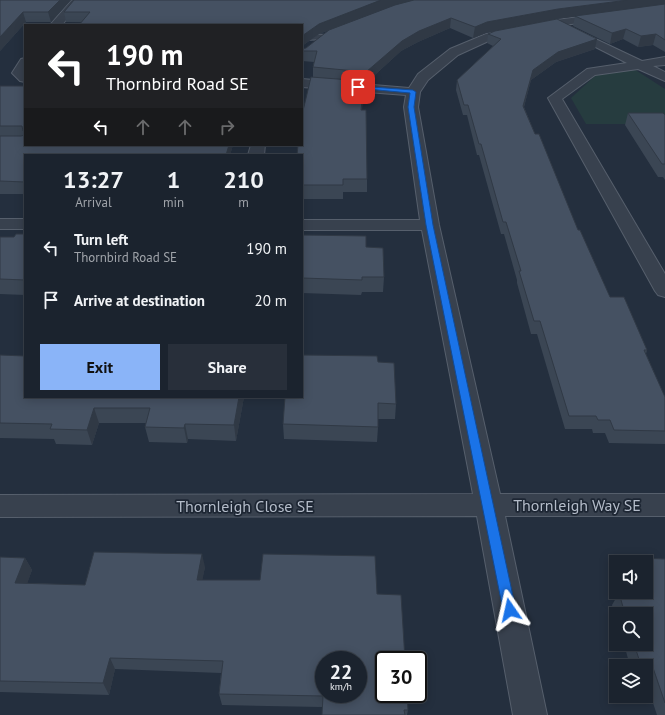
<!DOCTYPE html>
<style>
:root{--surface:#1b232e;--page:#282f3a;--text:#f1f3f6;--muted:#a0a4aa;--line:#39404a;--accent:#8ab4f8}
body{margin:0;font-family:"PT Sans",sans-serif;background:var(--page);color:var(--text);height:100vh;display:flex;flex-direction:column;font-size:15px;white-space:nowrap}
*{box-sizing:border-box;margin:0}
p{font-size:13px;color:var(--muted)}
.icon{flex:none;width:22px;height:22px;fill:none;stroke:currentColor;stroke-width:2;stroke-linecap:round;stroke-linejoin:round}
.map{position:relative;flex:1;overflow:hidden}
.panel{position:absolute;left:24px;top:154px;width:279px;height:244px;display:flex;flex-direction:column;background:var(--surface);border-radius:0px;box-shadow:0 2px 10px #0003,0 0 0 1px var(--line)}
.panel>*{flex:none}
.banner{position:absolute;left:24px;top:24px;width:279px;height:122px;border-radius:0px;box-shadow:0 2px 10px #0003,0 0 0 1px var(--line);background:#202124;color:#fff;overflow:hidden}
.controls{position:absolute;left:609px;top:555px;display:grid;gap:8px}
.controls a{display:grid;place-items:center;width:44px;height:44px;border-radius:0px;background:var(--surface);box-shadow:0 2px 10px #0003,0 0 0 1px var(--line);font-size:20px}
.speed{position:absolute;left:315px;top:651px;display:flex;gap:8px;font-size:20px;font-weight:700;text-align:center}
.speed>*{display:grid;place-content:center;width:52px;height:52px;border-radius:50%;background:var(--surface);box-shadow:0 2px 10px #0003,0 0 0 1px var(--line);line-height:1}
.speed small{font-size:10px;font-weight:400}
.speed .limit{border:2px solid #111;border-radius:6px;background:#fff;color:#111}
.pin{position:absolute;display:grid;place-items:center;width:34px;height:34px;color:#fff;margin:-17px;border-radius:8px;box-shadow:0 2px 6px #0006}
.me{position:absolute;width:44px;margin:-22px;rotate:349deg;stroke-linejoin:round;filter:drop-shadow(0 0 3px #0008)}
.turn{display:flex;align-items:center;gap:14px;height:84px;padding:0 16px;font-size:18px}
.turn .icon{width:52px;height:52px;stroke-width:2.5}
.turn b{display:block;font-size:28px;line-height:34px}
.lanes{display:flex;align-items:center;height:38px;padding:0 16px;background:#0003;justify-content:center;gap:20px;direction:ltr}
.lanes .off{opacity:.35}
.eta{display:flex;justify-content:space-evenly;align-items:center;height:68px;text-align:center}
.eta b{font-size:24px;font-weight:600;line-height:28px}
.button{display:flex;gap:8px;margin-top:auto;padding:8px 16px}
.button a{flex:1;height:46px;border-radius:0px;background:var(--accent);color:#111;font-size:16px;font-weight:600;line-height:46px;text-align:center}
.button a+a{background:var(--page);color:var(--text)}
ul{padding:0;list-style:none}
li{display:flex;align-items:center;gap:12px;height:52px;padding:0 16px}
li div{flex:1}
li b{display:block;font-size:15px}
li em{font-style:normal}
.map>svg:first-child{display:block}
.green{fill:#263c3f}
.lines{fill:none;stroke-linecap:round;stroke-linejoin:round}
.minor-casing{stroke:#565f6c;stroke-width:2}
.minor{fill:#38414e;fill-rule:evenodd}
.wall{fill:#3b4654}
.shaded-wall{fill:#303945}
.building{fill:#455162;stroke:#303945;fill-rule:evenodd}
.route{fill:#1a73e8;stroke:#114b97}
.labels{text-anchor:middle;stroke-width:3.5;stroke-linejoin:round;paint-order:stroke}
.near-street-label{font-size:16px;fill:#b4bcc9;stroke:#1d2633}
</style>
<div class="map">
<svg width="665" height="715" viewBox="0 0 665 715">
<rect width="100%" height="100%" fill="#242f3e"/>
<path class="green" d="M634,69L665,89V124H586L571,98L596,75Z"/>
<g class="lines">
<g class="minor-casing">
<path id="minor" d="M72,0H82L62,25H50Z
M665,6V12L556,26L493,39L458,55L428,80L420,92L418,107L439,225L500,494H665V516H505L547,715H513L477,516L0,517V495L473,494L422,230H302V220H420L404,107L406,95L302,87V79L409,88L418,74L450,49L486,34L556,20Z
M570,27L642,61L665,57V65L653,66L665,72V81L638,69L595,75L562,99L665,274V297L658,295L655,291L548,98L587,69L627,63L566,32L564,30Z
M302,34L328,35L330,37L328,39L302,40Z
M25,58V82L20,81L12,73L21,59Z
M251,145H265L264,155H248Z
M0,219H25V229H0Z"/>
</g>
<use href="#minor" class="minor"/>
</g>
<path class="wall" d="M0,0H71L51,22H26L0,51Z
M665,0V52L653,45L638,47L623,39L610,44L573,26L575,16L556,19L486,33L473,38L450,28L418,42L401,51L366,83H364L362,110L367,179V192H343V199H302V155L313,77V67L314,62L302,61V49L306,48L392,6L386,8L319,34L302,46V25L66,22L64,12Z
M488,34L597,39L595,49L556,62L531,80L524,107L535,134L578,230L610,297L647,350L646,354L665,397V444L609,443L605,433H593L592,429H565L537,334H531L517,283V280L504,234H501L479,155H477L467,115H463L456,90L457,80L493,46L487,43Z
M0,86H25V145H233L230,155H25V194H0Z
M628,113L665,115V180L663,177H658L625,125Z
M25,234V295L0,294V237H14Z
M302,235L366,247L384,277L383,292H362L361,295L302,293Z
M0,355L25,397H244L236,441L188,439L187,443L149,442L145,427L146,423H99L92,445L56,444L54,439L0,438Z
M378,362L396,404L395,419H378V427L377,442L284,439L283,424Z
M0,557L25,558L32,570L27,583L85,585L205,567L202,580L377,594L408,710L407,715H322V707L222,705L219,694L221,673L115,669L109,695L0,692Z
M641,558L665,559V715H657L646,682V666H630L624,644H646V614H616V617L612,605L619,593H623L622,592H646V562H639Z"/>
<path class="shaded-wall" d="M60,0H71L51,22L48,12Z
M381,0H414L386,8L319,34L302,46V36L319,24Z
M628,0H665V5L556,19L486,33L473,38L475,27L487,22L558,9Z
M23,12L26,22L0,51V37Z
M451,18L450,28L418,42L401,51L366,83V72L402,41L419,31Z
M626,29L623,39L610,44L612,33Z
M656,34L653,45L638,47L641,36Z
M597,39L595,49L556,62L531,80L521,117L523,106L533,70L558,52Z
M364,81L363,93L361,123V110Z
M229,145H233L230,155H226Z
M239,397H244L236,441L234,425Z
M94,408L99,423L92,445L87,430Z
M185,424L188,439L187,443L184,428Z
M202,554L205,567L200,593L197,580Z
M25,558L32,570L23,596L15,583Z
M110,658L115,669L109,695L103,683Z"/>
<path class="building" d="M0,0H60L48,12H23L0,37Z
M74,0H381L319,24L302,36V25H79L90,12H64Z
M414,0H628L558,9L487,22L475,27L451,18L419,31L402,41L366,72L313,67L317,51H302V49L306,48L329,30L395,5Z
M665,4V40L656,34L641,36L626,29L612,33L575,16Z
M557,19L597,39L558,52L533,70L523,106L535,134H539L578,230H580L610,297H624L647,350H644L665,397V431L614,430L610,420H598L596,416H569L540,321H534L519,271H521L506,222H503L481,144H479L468,105H464L457,80L501,39L488,34L495,31Z
M311,77L364,81L361,110H366L367,179H343V185H302V155H297L298,145H302V115Z
M0,86H25V132L23,131L22,126H0Z
M628,113H663L665,115V164H662Z
M25,135V145H229L226,155H25V182L0,181V136H21Z
M16,234H25V280L0,279V237H14Z
M302,235L366,236V247L383,248L384,277H362V280L302,278Z
M0,355L25,356V397H239L234,425L185,424L184,428L145,427L150,408H94L87,430L50,429L52,424L0,423Z
M302,355L377,356L378,362L394,363L396,404L378,403V427L283,424L285,397H302Z
M94,552L202,554L197,580H260L263,554L375,556L377,594L401,595L405,660H384V694H407L408,710H404L405,715H322L323,696L219,694L223,661L110,658L103,683L0,681V557L25,558L15,583L85,585ZM324,660H358V694H324Z
M641,558L665,559V703L650,659H639L634,644H646V614H625L619,593L633,594V592H646V579H648L646,574V562H642Z"/>
<path class="route" d="M358,86L413,90L416,92L414,107L433,225L516,610L514,614L510,616L505,614L503,610L426,225L408,107L410,93L356,88L355,87Z"/>
<g class="labels">
<g class="near-street-label">
<text x="577" y="511">Thornleigh Way SE</text>
<text x="245" y="512">Thornleigh Close SE</text>
</g>
</g>
</svg>
<div class="controls">
<a><svg class="icon" aria-label="sound" viewBox="0 0 24 24"><path d="M4 9h4l5-4v14l-5-4H4zM17 9q2 3 0 6"/></svg></a>
<a><svg class="icon" aria-label="search" viewBox="0 0 24 24"><circle cx="10" cy="10" r="6"/><path d="M15 15l6 6"/></svg></a>
<a><svg class="icon" aria-label="layers" viewBox="0 0 24 24"><path d="M12 4l9 5-9 5-9-5zM3 14l9 5 9-5"/></svg></a>
</div>
<div class="speed"><div>22<small>km/h</small></div><div class="limit">30</div></div>
<div class="pin" style="left:358px;top:87px;background:#d93025"><svg class="icon" aria-label="arrive" viewBox="0 0 24 24"><path d="M6 21V4h12l-3 4 3 4H6"/></svg></div>
<svg class="me" style="left:510px;top:610px" viewBox="-20 -20 40 40"><path d="M0-17L14 15 0 8-14 15z" fill="#1a73e8" stroke="#fff" stroke-width="4"/></svg>
<div class="banner">
<div class="turn"><svg class="icon" aria-label="left" viewBox="0 0 24 24"><path d="M17 20v-9H6M10 6l-5 5 5 5"/></svg><div><b>190 m</b>Thornbird Road SE</div></div>
<div class="lanes"><svg class="icon" aria-label="left" viewBox="0 0 24 24"><path d="M17 20v-9H6M10 6l-5 5 5 5"/></svg><svg class="icon off" aria-label="ahead" viewBox="0 0 24 24"><path d="M12 20V5M6 11l6-6 6 6"/></svg><svg class="icon off" aria-label="ahead" viewBox="0 0 24 24"><path d="M12 20V5M6 11l6-6 6 6"/></svg><svg class="icon off" aria-label="right" viewBox="0 0 24 24"><path d="M7 20v-9h11M14 6l5 5-5 5"/></svg></div>
</div>
<section class="panel">
<div class="eta">
<div><b>13:27</b><p>Arrival</p></div>
<div><b>1</b><p>min</p></div>
<div><b>210</b><p>m</p></div>
</div>
<ul>
<li><svg class="icon" aria-label="left" viewBox="0 0 24 24"><path d="M17 20v-9H6M10 6l-5 5 5 5"/></svg><div><b>Turn left</b><p>Thornbird Road SE</p></div><em>190 m</em></li>
<li><svg class="icon" aria-label="arrive" viewBox="0 0 24 24"><path d="M6 21V4h12l-3 4 3 4H6"/></svg><div><b>Arrive at destination</b></div><em>20 m</em></li>
</ul>
<div class="button"><a>Exit</a><a>Share</a></div>
</section>
</div>
